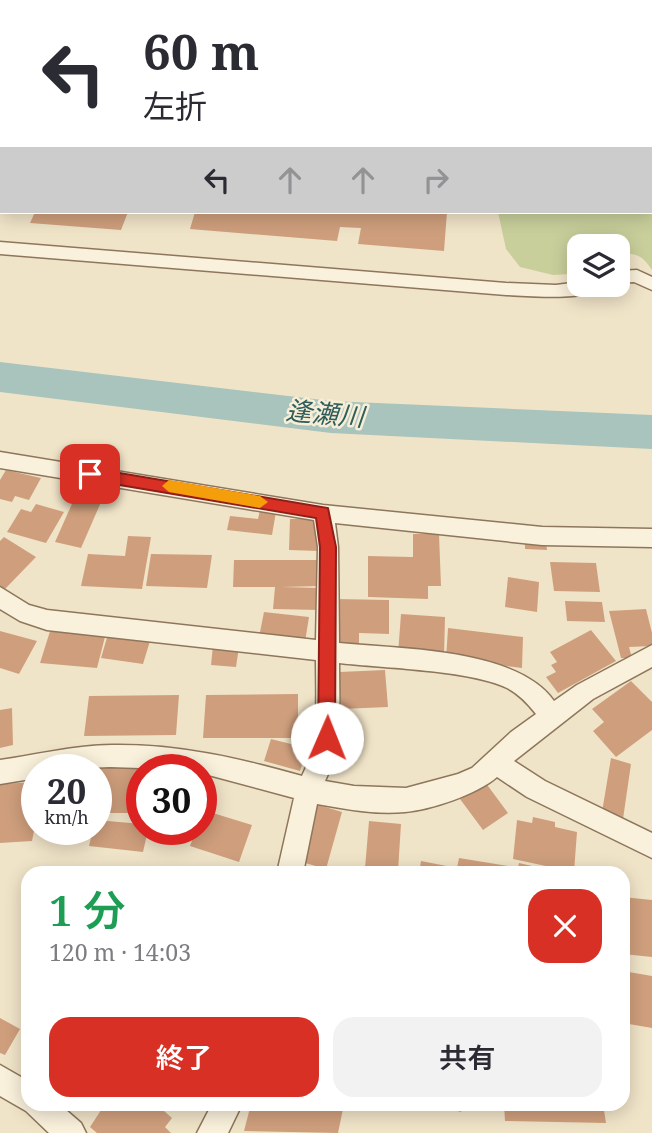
<!DOCTYPE html>
<html lang="ja">
<meta charset="utf-8">
<style>
:root{--surface:#fff;--page:#f2f2f3;--text:#2b2b33;--muted:#7c7c81;--accent:#d93025}
body{margin:0;font-family:"Noto Serif","Noto Sans JP",serif;background:var(--page);color:var(--text);height:100vh;display:flex;flex-direction:column;font-size:26px;white-space:nowrap}
*{box-sizing:border-box;margin:0}
p{font-size:23px;color:var(--muted)}
.icon{flex:none;width:38px;height:38px;fill:none;stroke:currentColor;stroke-width:2;stroke-linecap:round;stroke-linejoin:round}
.map{position:relative;flex:1;overflow:hidden}
.side{position:absolute;left:21px;top:866px;width:609px;height:245px;display:flex;flex-direction:column;background:var(--surface);border-radius:21px;box-shadow:0 4px 18px #0003}
.side>*{flex:none}
.top-card{position:absolute;left:0px;top:0px;width:653px;height:214px;box-shadow:0 4px 18px #0003;background:#fff;color:var(--text);overflow:hidden}
.controls{position:absolute;left:567px;top:234px;display:grid;gap:14px}
.controls a{display:grid;place-items:center;width:63px;height:63px;border-radius:14px;background:var(--surface);box-shadow:0 4px 18px #0003;font-size:35px}
.speed{position:absolute;left:21px;top:754px;display:flex;gap:14px;font-size:35px;font-weight:700;text-align:center}
.speed>*{display:grid;place-content:center;width:91px;height:91px;border-radius:50%;background:var(--surface);box-shadow:0 4px 18px #0003;line-height:1}
.speed small{font-size:18px;font-weight:400}
.speed .limit{border:10px solid #d22;background:#fff;color:#111}
.pin{position:absolute;display:grid;place-items:center;width:60px;height:60px;color:#fff;margin:-30px;border-radius:14px;box-shadow:0 4px 10px #0006}
.me{position:absolute;width:77px;margin:-38px;rotate:1deg;stroke-linejoin:round;filter:drop-shadow(0 0 5px #0008)}
.turn{display:flex;align-items:center;gap:24px;height:147px;padding:0 28px;font-size:32px}
.turn .icon{width:91px;height:91px;stroke-width:2.5}
.turn b{display:block;font-size:49px;line-height:60px}
.lanes{display:flex;align-items:center;height:66px;padding:0 28px;background:#0003;justify-content:center;gap:35px;direction:ltr}
.lanes .off{opacity:.35}
.round{display:grid;place-items:center;flex:none;width:74px;height:74px;border-radius:21px;background:var(--page)}
.headline{display:flex;align-items:center;justify-content:space-between;height:119px;padding:0 28px}
h1{font-size:42px;font-weight:600;line-height:52px;color:#1e9e55}
.cta{display:flex;gap:14px;margin-top:auto;padding:14px 28px}
.cta a{flex:1;height:80px;border-radius:21px;background:var(--accent);color:#fff;font-size:28px;font-weight:600;line-height:80px;text-align:center}
.cta a+a{background:var(--page);color:var(--text)}
.map>svg:first-child{display:block}
.green{fill:#c9cf9b}
.lines{fill:none;stroke-linecap:round;stroke-linejoin:round}
.river{fill:#a9c4bc;fill-rule:evenodd}
.building{fill:#cf9f7d}
.street-casing{stroke:#8d765c;stroke-width:3}
.street{fill:#faf1dc;fill-rule:evenodd}
.route{fill:#d93025;stroke:#8d1f18;stroke-width:2}
.slow{fill:#f59e0b}
.labels{text-anchor:middle;stroke-width:5;stroke-linejoin:round;paint-order:stroke}
.water-label{font-size:26px;font-style:italic;fill:#2f5d5a;stroke:#f7eed8}
</style>
<div class="map">
<svg width="652" height="1133" viewBox="0 0 652 1133">
<rect width="100%" height="100%" fill="#f0e4c8"/>
<path class="green" d="M652,88V270C642,255 636,252 618,255V247H579V268L571,274L553,275L520,267L506,249L498,212H651Z"/>
<g class="lines">
<path class="river" d="M0,362L331,401L652,415V449L331,433L0,392Z"/>
</g>
<path class="building" d="M35,212H128L121,230L30,223Z
M195,212H447L444,251L358,244L361,228L340,227L337,241L190,229Z
M6,470L41,478L29,500L15,496L12,502L0,499V480Z
M79,488L105,493L81,548L55,542Z
M36,504L64,512L46,543L7,532L21,509L31,512Z
M260,510L276,512L272,535L227,530L230,516L258,519Z
M290,519H320L319,551L289,550Z
M413,534H439L441,586H428V599L368,597V556L413,557Z
M128,536L151,537L142,589L81,586L88,554L125,556Z
M4,537L36,557L5,589L0,586V541Z
M525,540L546,541L547,550L525,549Z
M151,554L212,555L207,588L146,586Z
M234,560H321V586L282,587L320,588L319,610L273,609L275,587H233Z
M550,562L596,563L600,592L554,591Z
M508,577L539,582L537,612L505,607Z
M336,599L389,600V634L359,633V646H335Z
M565,601L602,602L605,622L567,621Z
M646,609L652,633V646L629,647L632,658H621L609,611Z
M264,612L309,617L305,642L259,637Z
M401,614L445,617L444,658L398,654Z
M51,628L106,633L97,668L40,663Z
M448,628L523,637L522,668L446,659Z
M591,630L616,661L558,693L546,677L556,672L551,665L557,662L550,652Z
M0,631L37,641L19,674L0,668Z
M108,634L150,641L143,664L101,658Z
M213,645L239,647L236,667L211,665Z
M385,670L388,707L341,709L339,672Z
M631,681L652,702V730L616,757L593,731L604,722L592,709Z
M298,694V738H203L206,695Z
M179,695L176,735L84,736L89,696Z
M12,708L13,745L0,748V710Z
M271,739L307,748L300,771L264,761Z
M611,758L631,764L623,819L602,812Z
M100,765H163V770H142V813H96Z
M37,782V831H34L32,841L0,843V784Z
M485,782L508,813L483,830L460,799Z
M312,803L342,812L326,869L295,860Z
M203,810L252,825L239,862L190,846L196,830H201Z
M533,817L555,822V827L577,832L574,872L513,859L517,820L532,823Z
M96,820L142,824V830H148L143,852L89,846L93,830H96Z
M369,821L401,824L398,871L365,868Z
M459,858L508,866V873H419L421,861L457,868Z
M519,863L558,872V873H517Z
M623,897L652,900V957L623,954Z
M623,971L652,976V1028L623,1023Z
M0,1018L20,1029L5,1055L0,1053Z
M105,1104H156L172,1118L165,1127L171,1133H97L90,1127Z
M251,1104H344L338,1133L244,1131Z
M435,1104H462L461,1112L435,1105Z
M504,1104H603L606,1123L505,1121Z"/>
<g class="lines">
<g class="street-casing">
<path id="street" d="M116,0H128L129,2H116Z
M171,0H183L170,2Z
M475,0H487L474,2Z
M0,242L506,283L556,285L579,282V285H605C592,302 527,296 506,295L0,254Z
M637,270L652,277V290L634,282L618,283V271Z
M0,452L323,505L542,527L652,529V547L542,545L335,523L338,547L339,643C399,649 517,648 554,701L577,685L652,645V667L593,699L514,761L545,781L652,833V858L527,797L497,777C478,794 430,810 405,812C376,815 345,809 317,804L303,873H277L294,798L201,773V770L110,767L37,770V778L0,784V760C36,755 75,745 112,745C178,744 239,758 302,776C320,740 316,700 316,660L47,630L20,621L0,609V587L29,605L47,610L316,640L318,547L314,520L0,468ZM339,663C382,668 471,670 507,688C519,694 528,704 536,714L511,732L472,768L458,774L406,788L354,786L325,781C343,743 339,704 339,663Z
M0,1065L28,1081V1104H59L81,1123L86,1133H49L26,1111L0,1096Z
M212,1104H242L228,1133H197Z"/>
</g>
<use href="#street" class="street"/>
</g>
<path class="route" d="M90,468L328,508L336,547L335,738L333,744L327,747L320,744L318,738L320,547L316,518L90,480L83,474Z"/>
<path class="slow" d="M169,480L260,496L268,502L260,508L169,492L162,486Z"/>
<g class="labels">
<g class="water-label">
<text transform="translate(325 414) rotate(5)" y="9">逢瀬川</text>
</g>
</g>
</svg>
<div class="controls">
<a><svg class="icon" aria-label="layers" viewBox="0 0 24 24"><path d="M12 4l9 5-9 5-9-5zM3 14l9 5 9-5"/></svg></a>
</div>
<div class="speed"><div>20<small>km/h</small></div><div class="limit">30</div></div>
<div class="pin" style="left:90px;top:474px;background:#d93025"><svg class="icon" aria-label="arrive" viewBox="0 0 24 24"><path d="M6 21V4h12l-3 4 3 4H6"/></svg></div>
<svg class="me" style="left:327px;top:738px" viewBox="-20 -20 40 40"><circle r="19" fill="#fff"/><path d="M0-13L10 11 0 6-10 11z" fill="#d93025"/></svg>
<div class="top-card">
<div class="turn"><svg class="icon" aria-label="left" viewBox="0 0 24 24"><path d="M17 20v-9H6M10 6l-5 5 5 5"/></svg><div><b>60 m</b>左折</div></div>
<div class="lanes"><svg class="icon" aria-label="left" viewBox="0 0 24 24"><path d="M17 20v-9H6M10 6l-5 5 5 5"/></svg><svg class="icon off" aria-label="ahead" viewBox="0 0 24 24"><path d="M12 20V5M6 11l6-6 6 6"/></svg><svg class="icon off" aria-label="ahead" viewBox="0 0 24 24"><path d="M12 20V5M6 11l6-6 6 6"/></svg><svg class="icon off" aria-label="right" viewBox="0 0 24 24"><path d="M7 20v-9h11M14 6l5 5-5 5"/></svg></div>
</div>
<section class="side">
<div class="headline"><div><h1>1 分</h1><p>120 m · 14:03</p></div><a class="round" style="background:#d93025;color:#fff"><svg class="icon" aria-label="close" viewBox="0 0 24 24"><path d="M6 6l12 12M18 6L6 18"/></svg></a></div>
<div class="cta"><a>終了</a><a>共有</a></div>
</section>
</div>
